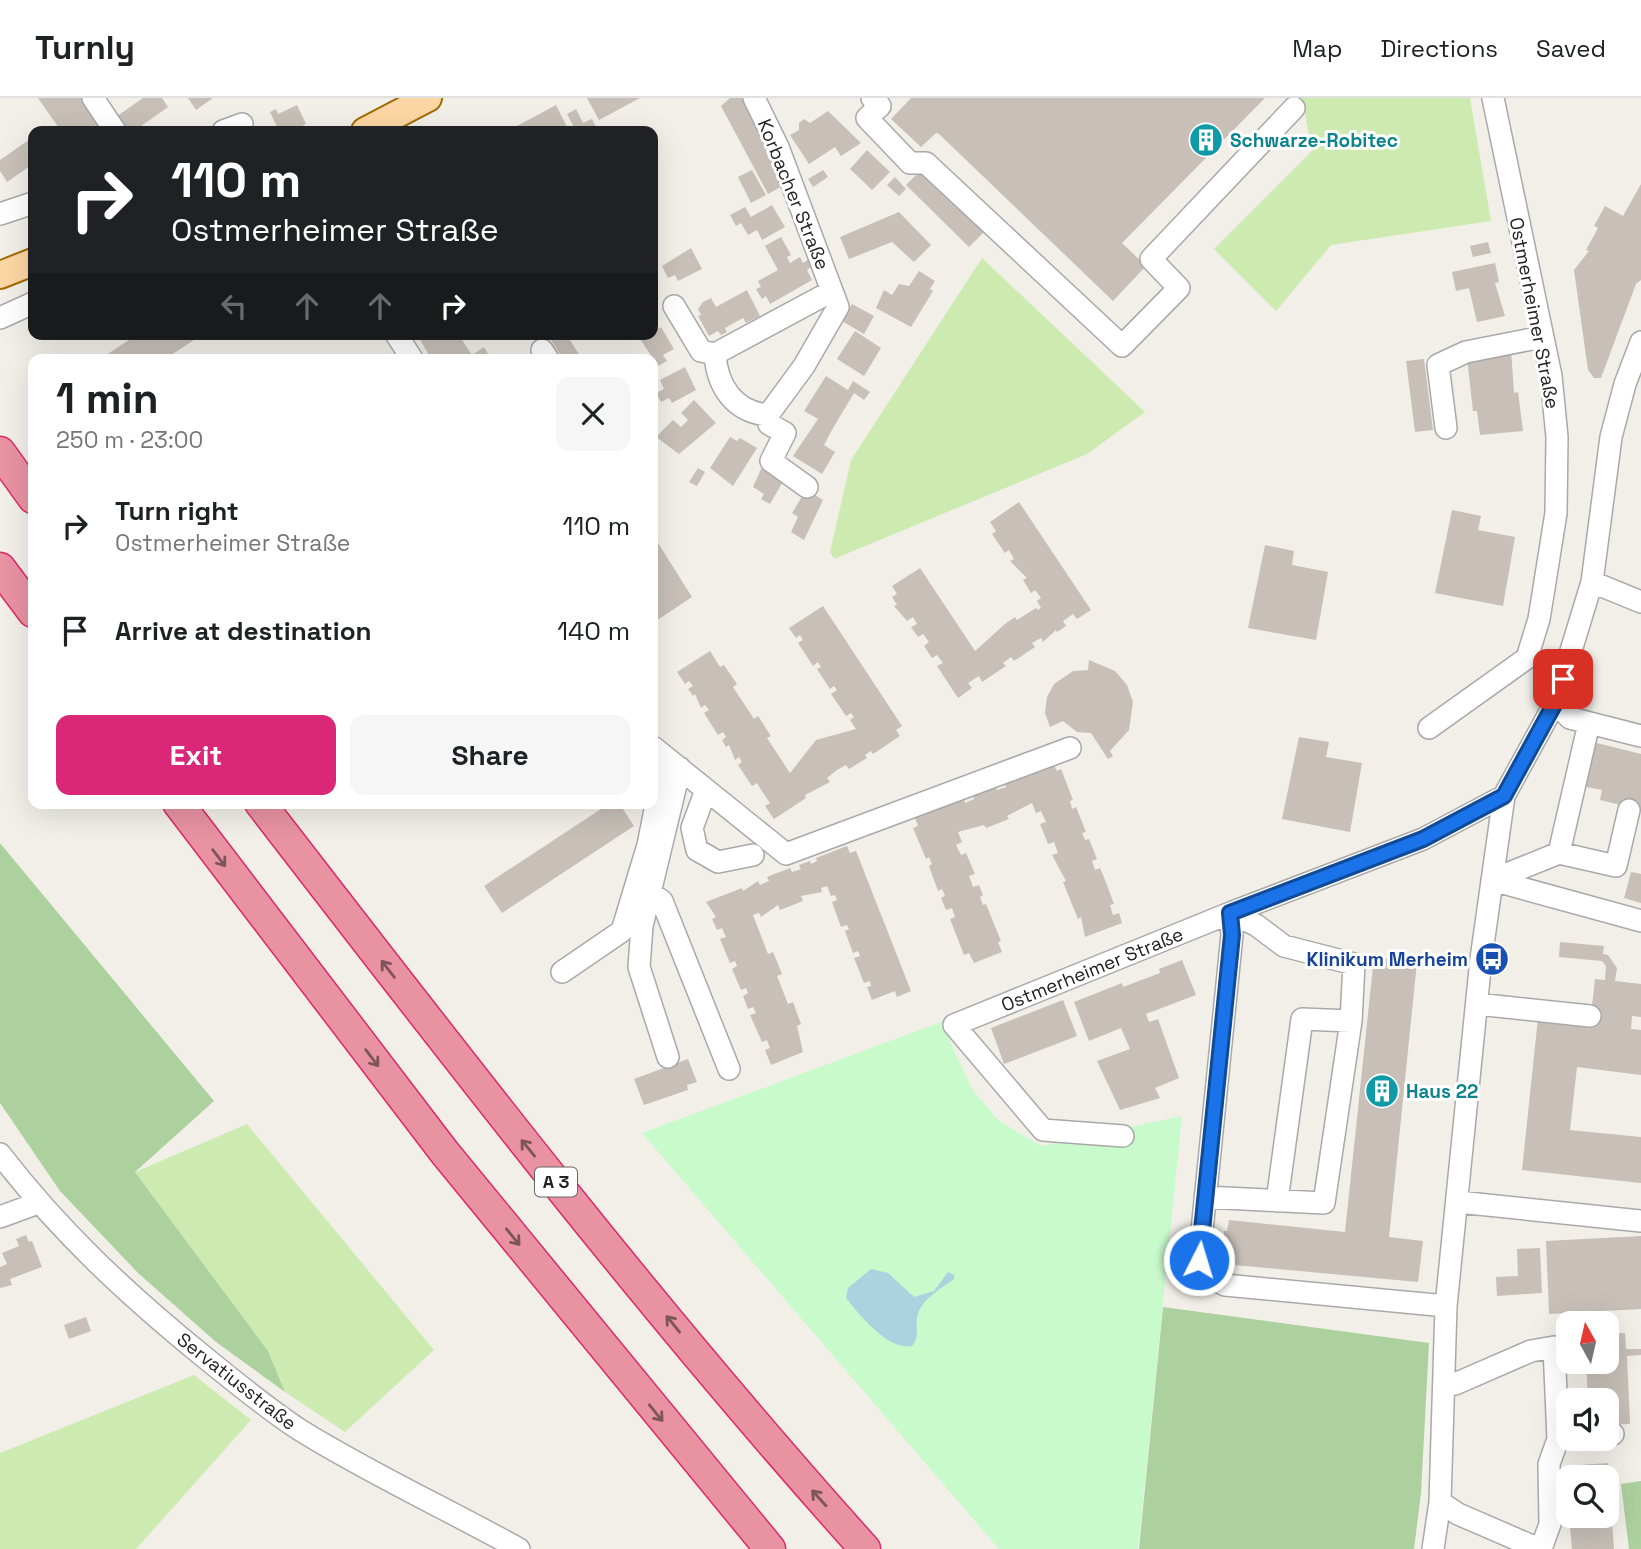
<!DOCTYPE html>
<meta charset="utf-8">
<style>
:root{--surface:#fff;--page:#f6f6f6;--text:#202124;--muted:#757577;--line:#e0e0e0;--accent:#db2777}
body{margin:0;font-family:"Space Grotesk",sans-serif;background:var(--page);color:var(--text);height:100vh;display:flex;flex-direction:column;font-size:26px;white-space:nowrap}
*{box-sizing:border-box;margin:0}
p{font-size:23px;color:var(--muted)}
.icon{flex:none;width:38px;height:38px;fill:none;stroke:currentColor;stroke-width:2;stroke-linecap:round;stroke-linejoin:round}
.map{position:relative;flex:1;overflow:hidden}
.panel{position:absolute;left:28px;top:256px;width:630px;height:455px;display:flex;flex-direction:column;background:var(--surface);border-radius:14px;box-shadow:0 7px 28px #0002}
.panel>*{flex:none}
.hud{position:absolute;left:28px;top:28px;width:630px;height:214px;border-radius:14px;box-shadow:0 7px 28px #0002;background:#202124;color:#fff;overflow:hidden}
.needle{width:46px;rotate:352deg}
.tools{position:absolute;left:1556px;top:1213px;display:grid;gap:14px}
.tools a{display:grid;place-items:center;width:63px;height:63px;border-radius:14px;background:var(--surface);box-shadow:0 7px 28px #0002;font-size:35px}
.pin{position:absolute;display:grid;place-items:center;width:60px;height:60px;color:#fff;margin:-30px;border-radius:14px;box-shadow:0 4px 10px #0006}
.me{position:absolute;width:77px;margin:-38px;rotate:5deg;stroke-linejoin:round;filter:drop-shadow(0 0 5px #0008)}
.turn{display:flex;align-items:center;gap:24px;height:147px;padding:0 28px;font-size:32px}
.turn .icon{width:91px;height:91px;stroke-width:2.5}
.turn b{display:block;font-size:49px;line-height:60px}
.lanes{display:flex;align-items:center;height:66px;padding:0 28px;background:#0003;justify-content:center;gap:35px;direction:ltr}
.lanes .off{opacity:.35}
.round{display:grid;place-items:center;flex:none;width:74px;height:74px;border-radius:14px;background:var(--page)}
.overview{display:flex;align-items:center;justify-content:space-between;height:119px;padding:0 28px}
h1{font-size:42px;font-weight:600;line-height:52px}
.primary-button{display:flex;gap:14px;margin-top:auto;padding:14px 28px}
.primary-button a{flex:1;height:80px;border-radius:14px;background:var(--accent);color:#fff;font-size:28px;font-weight:600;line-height:80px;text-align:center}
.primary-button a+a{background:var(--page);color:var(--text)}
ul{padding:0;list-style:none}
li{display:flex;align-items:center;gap:21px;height:105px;padding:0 28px}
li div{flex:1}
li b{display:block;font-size:26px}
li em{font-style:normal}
header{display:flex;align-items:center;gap:42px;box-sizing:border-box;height:98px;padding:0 35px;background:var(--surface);border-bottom:2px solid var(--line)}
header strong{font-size:33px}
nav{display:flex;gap:38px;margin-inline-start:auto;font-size:24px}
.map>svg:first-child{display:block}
.grass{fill:#cdebb0}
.forest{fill:#add19e}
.park{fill:#c8facc}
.water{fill:#aad3df}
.building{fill:#c7bfb8}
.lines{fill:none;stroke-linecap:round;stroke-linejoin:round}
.minor-casing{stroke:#a9a9a9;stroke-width:24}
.major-casing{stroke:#a06b00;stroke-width:30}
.highway-casing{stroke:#dc2a67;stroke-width:33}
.minor{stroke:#fff;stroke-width:21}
.major{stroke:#fcd6a4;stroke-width:26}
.highway{stroke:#e892a2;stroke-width:30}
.oneway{stroke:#7b545c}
.route-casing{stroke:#114b97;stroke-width:18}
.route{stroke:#1a73e8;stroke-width:12}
.labels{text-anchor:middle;stroke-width:6;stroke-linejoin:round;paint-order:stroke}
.shield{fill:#fff;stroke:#646464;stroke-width:2}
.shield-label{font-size:18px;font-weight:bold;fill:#222}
.culture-label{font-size:19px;font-weight:bold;fill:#0d838f;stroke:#fff;text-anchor:start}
.street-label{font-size:19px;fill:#222;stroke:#fff}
.transit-label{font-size:19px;font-weight:bold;fill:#164399;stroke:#fff;text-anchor:end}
</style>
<header>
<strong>Turnly</strong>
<nav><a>Map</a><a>Directions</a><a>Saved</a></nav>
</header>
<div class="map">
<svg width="1641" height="1451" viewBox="0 0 1641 1451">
<rect width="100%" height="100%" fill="#f2efe9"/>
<path class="grass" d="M1302,0H1470L1491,123L1331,147L1276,213L1214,151L1312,53Z
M982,160L1145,314L1087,356L834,461L830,454L851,362Z
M247,1026L434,1252L345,1334L285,1294L268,1253L135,1074Z
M194,1277L251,1322L136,1451H0V1355Z"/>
<path class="forest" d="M0,745L214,1003L135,1074L268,1253L285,1294L216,1244L138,1175L60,1093L0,1005Z
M1163,1209L1429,1245L1421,1395L1414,1451H1139Z
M1641,1383V1451H1629L1621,1386Z"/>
<path class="park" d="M941,924L972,991L998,1022L1041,1048L1182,1018L1138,1451H999L642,1035Z"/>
<path class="water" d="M871,1171L888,1175L914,1199L934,1193L948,1174L954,1177V1181C942,1190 922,1201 918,1216C914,1228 921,1238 912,1248C888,1253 859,1216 846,1200L848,1190Z"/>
<path class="building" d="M38,0H84L107,33H61Z
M143,0H162L168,9L134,33H122L113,21Z
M188,0H213L196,12Z
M587,0H640L599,22Z
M730,0H743L773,56L784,87L768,96L721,8Z
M911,0H1265L1122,145L1146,168L1113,203L939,36L936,35L921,49L891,21Z
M297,7L306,26L293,33H279L270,14L276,11L278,16Z
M556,7L569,33H507L530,21Z
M576,11L583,25L592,21L598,33H576L567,16Z
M828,13L861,45L841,58L835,49L809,66L790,37L799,32V25L804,21L810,25Z
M33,39V66L7,84L0,73V62Z
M867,52L890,74L872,92L850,71Z
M925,68L955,106L984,134L969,149L906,87Z
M752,72L766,97L751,105L738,79Z
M823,72L828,79L813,89L808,81Z
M895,79L906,91L899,98L887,87Z
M1641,86V182L1636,186L1601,280H1594L1588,272L1574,172L1589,153L1586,152L1598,130L1594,128L1605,108L1623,118Z
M772,107L785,129L762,142L757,132L748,137L741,125L736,128L730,117L745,109L751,119Z
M899,114L931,147L914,164L892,144L849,161L840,139Z
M781,139L791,157L787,159L790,165L800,159L803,165L808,162L811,169L807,172L812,182L770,206L766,198L762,201L756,191L761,189L758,183L778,172L765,148Z
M1488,144L1491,155L1473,159L1470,148Z
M691,150L702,171L678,183L675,177L668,180L662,168Z
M1495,165L1499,184L1495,185L1505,218L1477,224L1469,190L1456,193L1452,174Z
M919,173L935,183L930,191L933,193L911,229L876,210L884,192L892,197L899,186L909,188Z
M747,192L760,218L746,225L743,220L725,230L727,234L721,237L718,233L709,238L698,218L701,217L698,211L703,204L711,200L716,209Z
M852,206L874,218L864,236L842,223Z
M653,226L656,232L661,229L674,251L663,257L667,263L658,268L640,241L641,236H653Z
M855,233L881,250L864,278L837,261Z
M138,236H203L165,261H100Z
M417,236H458L472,257L484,249L491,261H431Z
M547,236H566L582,261H563Z
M1511,251L1514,295L1518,294L1523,333L1480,337L1477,313H1473L1467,260Z
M1424,261L1433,332L1415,334L1406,263Z
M685,269L696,292L672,305L669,300L661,304L656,295L664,291L660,282Z
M826,278L848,292L853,283L870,294L864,302L854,295L833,330L824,347L835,354L822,376L793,358L818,321L804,313Z
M694,302L716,325L679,356L656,339L673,322L681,329L688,322L681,315Z
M730,339L737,343L740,340L757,350L733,388L710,370Z
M765,368L785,380L770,406L761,401L764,396L753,389L761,371Z
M698,370L705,374L697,388L689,384Z
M810,394L823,402L804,442L791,434L798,419L792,415L803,397Z
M1019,404L1091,512L1077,521L1073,516L1063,523L1066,528L1057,534L1056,532L1043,544L1041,540L1032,545L1035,549L1014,563L1011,559L1003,565L1006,568L982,584L979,578L968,585L972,590L958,600L937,568L943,565L937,557L932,560L924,548L929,544L923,536L918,539L911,529L917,526L913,519L907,523L894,508L897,507L892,499L897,496L892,488L920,470L975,553L1005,526L1015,519L1017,522L1036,510L1038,512L1041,510L1037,503L1041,500L1035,492L1031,495L1023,482L1027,480L1010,463L1014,461L1009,452L1005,455L992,436L996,433L990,424Z
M1452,412L1481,418L1478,432L1515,439L1503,508L1435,495Z
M653,437L692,499L653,525Z
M1265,447L1294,453L1292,467L1328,474L1316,542L1248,530Z
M823,508L902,628L896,632L900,638L873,656L871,653L865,657L867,660L849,671L846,667L837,672L827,680L830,684L805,697L806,700L774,721L765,708L770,705L763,695L757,685L752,688L738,667L742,664L739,659L735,662L729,647L726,649L722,642L726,639L723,634L718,637L704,615L709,612L705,607L701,610L695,596L693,598L688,591L693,588L689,583L685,586L677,574L710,553L720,569L724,567L737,586L733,589L754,621L758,618L771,638L767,640L790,675L816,642L856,631L850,622L854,619L851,615L846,618L831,596L837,592L834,588L830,591L817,571L821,569L818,564L813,568L798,545L803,542L800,537L796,540L789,530Z
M1089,562L1115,573L1127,587L1133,604L1129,632L1110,653L1113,658L1108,661L1091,635L1077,634L1063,623L1050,629L1045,615L1047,599L1054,586L1073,573L1088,572Z
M1299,639L1329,644L1326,659L1362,665L1350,734L1282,721Z
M1593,644L1641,656V712L1600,702L1602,692L1582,688Z
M1053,665L1057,673L1061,671L1073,702L1070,703L1072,711L1076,709L1086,734L1082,735L1085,742L1089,741L1097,761L1092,763L1095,772L1100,770L1105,782L1114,806L1110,807L1113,817L1119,815L1122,825L1085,839L1081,819L1078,821L1063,784L1066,783L1052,757L1058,755L1054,744L1048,746L1040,726L1046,724L1041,713L1036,715L1032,705L1007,718L1009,721L986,730L984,727L958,734L962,744L956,747L961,757L966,755L975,776L969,778L973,789L979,787L983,797L980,799L983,807L986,806L1001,843L998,844L1002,854L974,865L969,855L964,857L950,821L955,819L952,810L946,812L941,800L945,798L942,791L938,793L929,768L932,766L929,759L926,761L913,730L918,728L915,720L964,701L965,705L974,701L973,698L996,688L997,692L1006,689L1005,685Z
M610,705H619L634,728L502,815L484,788Z
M847,748L850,755L856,753L911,893L897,899L895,893L872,902L867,889L871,888L870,883L864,885L854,860L860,858L858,853L853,855L845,833L849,831L847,827L841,829L832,804L837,802L835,797L831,798L827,788L821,790L822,794L801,798L803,803L780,812L778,807L761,819L759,815L753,817L768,856L773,854L782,876L777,878L788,906L793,904L801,926L797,928L803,954L771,967L765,952L770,950L767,942L762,944L750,917L756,915L753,909L748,911L743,898L748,895L746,890L741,892L732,871L737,868L735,863L730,865L720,841L726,839L722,830L717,832L712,821L716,819L706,804L742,790L743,793L758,783L760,787L769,783L767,779L790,770L792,774L801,771L799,767L810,763L811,766L817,763L816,760Z
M1631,774L1641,776V805L1624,800Z
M1560,844L1604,848L1603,856L1608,857L1617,870L1615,883L1641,886V919L1632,918L1631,931L1641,932V977L1577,969L1570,1032L1641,1039V1085L1522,1072L1538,920L1590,926L1595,881L1605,882L1606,868L1602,863L1559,859Z
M1374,859L1417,864L1389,1139L1423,1143L1418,1184L1224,1166V1133H1227L1229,1122L1345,1134Z
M1182,862L1196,897L1146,916L1149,924L1158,921L1179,980L1155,990L1160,1000L1120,1012L1097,963L1130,951L1121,930L1089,943L1074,904L1122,885L1123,889L1160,875L1159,871Z
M1063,902L1077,938L1004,966L991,930Z
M688,961L697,984L687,987L688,992L644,1007L634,981Z
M26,1137L29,1144L32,1143L42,1169L10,1181L12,1187L0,1190V1169L7,1166L2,1155L19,1148L16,1141Z
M1641,1138V1211L1549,1216L1546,1143Z
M1540,1150L1542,1195L1497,1198L1496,1179L1518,1178L1517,1151Z
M86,1219L91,1233L69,1241L64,1227Z
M1625,1235L1626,1251H1641V1257L1627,1258L1630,1326L1606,1327V1302H1588L1586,1264H1606V1236Z
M1608,1365L1614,1451H1572L1569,1418H1606V1379H1566L1565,1368Z"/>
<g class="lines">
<g class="minor-casing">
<path id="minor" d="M93,0L115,33
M754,0L778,49L838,209L804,268L768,317C734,314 717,288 715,256L832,193
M872,0L880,8L867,20L910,65H926L1122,248L1179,190L1151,161L1294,10
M223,33L242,26
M0,116L33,105
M674,208L701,253L715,256
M0,220L33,205
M396,236L412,261
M542,252L548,261
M768,317L769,326L785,335L771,363L807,389
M1446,330L1438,267L1466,254L1542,239
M1592,484L1641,504
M1555,605L1570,620L1641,638
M1429,630L1527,560L1539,521L1556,415L1557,339L1551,278L1493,0
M653,649L786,756L1070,650
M706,692L692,730L697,752L718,764L753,757
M1559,755L1616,768L1629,712
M1492,782L1559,755L1589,625
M1492,782L1641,823
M649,794L662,803L729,971
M562,874L622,833L648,747L661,682L653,662
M1477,906L1590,918
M668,959L639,869L642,828L680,670
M1123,1038L1043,1032L954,927L1230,815L1256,827L1284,848L1354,866L1351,923L1324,1105L1205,1099
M0,1056C59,1133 128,1197 203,1258C234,1283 266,1310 300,1332C369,1375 447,1411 519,1451
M1277,1103L1302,921L1351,923
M1458,1104L1641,1123
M0,1119L38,1105
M1446,1208L1225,1187L1207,1177L1199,1162L1232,837L1230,815L1423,741L1504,698
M1445,1287L1455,1286L1531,1253L1554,1249L1558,1341L1549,1366L1550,1426L1541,1451
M1606,1336H1613
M1440,1404L1458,1416L1539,1451
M1433,1451L1440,1404L1446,1208L1481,861L1504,698L1555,605L1592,484L1611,339L1625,286L1641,244"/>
</g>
<g class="major-casing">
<path id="major" d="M365,33L428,0
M0,177L33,164"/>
</g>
<g class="highway-casing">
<path id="highway" d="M0,354L33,400
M0,470L33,514
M178,705L445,1055L770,1451
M260,705C456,959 651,1213 865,1451"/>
</g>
<use href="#minor" class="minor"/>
<use href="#major" class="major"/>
<use href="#highway" class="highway"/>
</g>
<defs><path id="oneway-shaft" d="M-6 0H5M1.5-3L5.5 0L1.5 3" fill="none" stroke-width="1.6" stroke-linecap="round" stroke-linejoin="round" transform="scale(1.75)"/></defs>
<g class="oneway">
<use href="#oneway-shaft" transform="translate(219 760) rotate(53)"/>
<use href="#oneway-shaft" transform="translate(388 871) rotate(-128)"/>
<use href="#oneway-shaft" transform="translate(372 960) rotate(53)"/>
<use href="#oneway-shaft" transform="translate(528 1050) rotate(-129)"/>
<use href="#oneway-shaft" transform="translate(513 1139) rotate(51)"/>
<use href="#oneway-shaft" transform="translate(673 1226) rotate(-129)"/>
<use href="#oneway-shaft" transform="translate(656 1315) rotate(51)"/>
<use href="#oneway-shaft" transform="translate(819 1400) rotate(-132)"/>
</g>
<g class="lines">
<g class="route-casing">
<path id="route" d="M1199,1162L1232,837L1230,815L1423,741L1504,698L1555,605L1563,581"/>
</g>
<use href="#route" class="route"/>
</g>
<defs>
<g id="building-disc" transform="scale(1.75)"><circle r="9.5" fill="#0f9aa8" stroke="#fff"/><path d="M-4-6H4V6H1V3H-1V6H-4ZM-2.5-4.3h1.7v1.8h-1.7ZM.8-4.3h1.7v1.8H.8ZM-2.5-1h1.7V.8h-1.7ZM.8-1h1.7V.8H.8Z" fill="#fff"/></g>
<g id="bus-disc" transform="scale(1.75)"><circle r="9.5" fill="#1a4fb4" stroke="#fff"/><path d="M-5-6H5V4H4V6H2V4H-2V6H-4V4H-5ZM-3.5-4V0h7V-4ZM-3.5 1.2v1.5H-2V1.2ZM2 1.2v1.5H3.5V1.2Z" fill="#fff"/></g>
</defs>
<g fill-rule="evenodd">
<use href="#building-disc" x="1206" y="42"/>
<use href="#bus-disc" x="1492" y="861"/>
<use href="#building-disc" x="1382" y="993"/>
</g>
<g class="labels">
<rect class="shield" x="535" y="1069.5" width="42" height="29" rx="5"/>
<g class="shield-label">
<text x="556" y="1090">A 3</text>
</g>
<g class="culture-label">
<text x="1230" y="49">Schwarze-Robitec</text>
<text x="1406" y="1000">Haus 22</text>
</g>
<g class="street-label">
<text transform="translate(794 96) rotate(68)" y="7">Korbacher Straße</text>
<text transform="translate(1535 215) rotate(79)" y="7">Ostmerheimer Straße</text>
<text transform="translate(1092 871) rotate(-22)" y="7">Ostmerheimer Straße</text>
<text transform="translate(237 1283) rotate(38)" y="7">Servatiusstraße</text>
</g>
<g class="transit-label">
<text x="1468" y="868">Klinikum Merheim</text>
</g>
</g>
</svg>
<div class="tools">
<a><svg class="needle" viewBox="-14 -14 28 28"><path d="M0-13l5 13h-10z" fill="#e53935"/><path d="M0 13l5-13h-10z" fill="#757577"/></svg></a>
<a><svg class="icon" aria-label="sound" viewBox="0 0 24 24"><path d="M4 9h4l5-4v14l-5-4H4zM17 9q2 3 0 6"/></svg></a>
<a><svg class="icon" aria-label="search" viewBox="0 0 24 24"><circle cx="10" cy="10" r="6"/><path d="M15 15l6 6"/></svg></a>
</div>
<div class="pin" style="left:1563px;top:581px;background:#d93025"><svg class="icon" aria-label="arrive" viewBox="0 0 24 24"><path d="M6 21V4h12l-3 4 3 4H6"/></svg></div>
<svg class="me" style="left:1199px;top:1162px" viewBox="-20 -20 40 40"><circle r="17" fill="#1a73e8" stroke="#fff" stroke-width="3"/><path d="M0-11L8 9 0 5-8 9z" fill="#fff"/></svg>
<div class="hud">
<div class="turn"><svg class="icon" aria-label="right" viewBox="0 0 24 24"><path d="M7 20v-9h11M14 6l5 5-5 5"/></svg><div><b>110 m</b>Ostmerheimer Straße</div></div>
<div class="lanes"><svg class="icon off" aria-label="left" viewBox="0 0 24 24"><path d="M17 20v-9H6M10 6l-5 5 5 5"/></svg><svg class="icon off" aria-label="ahead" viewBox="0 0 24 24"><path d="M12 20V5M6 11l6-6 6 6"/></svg><svg class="icon off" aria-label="ahead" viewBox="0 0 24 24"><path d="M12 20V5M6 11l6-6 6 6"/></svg><svg class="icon" aria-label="right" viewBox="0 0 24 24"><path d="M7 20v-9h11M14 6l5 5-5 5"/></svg></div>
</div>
<section class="panel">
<div class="overview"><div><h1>1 min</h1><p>250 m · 23:00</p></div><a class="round"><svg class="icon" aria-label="close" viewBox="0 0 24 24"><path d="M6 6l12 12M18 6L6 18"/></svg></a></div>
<ul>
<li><svg class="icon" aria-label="right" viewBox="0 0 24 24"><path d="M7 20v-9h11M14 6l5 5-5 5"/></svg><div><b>Turn right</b><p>Ostmerheimer Straße</p></div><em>110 m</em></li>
<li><svg class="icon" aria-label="arrive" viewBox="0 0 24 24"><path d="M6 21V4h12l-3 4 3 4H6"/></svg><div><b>Arrive at destination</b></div><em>140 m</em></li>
</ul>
<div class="primary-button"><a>Exit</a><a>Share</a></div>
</section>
</div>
